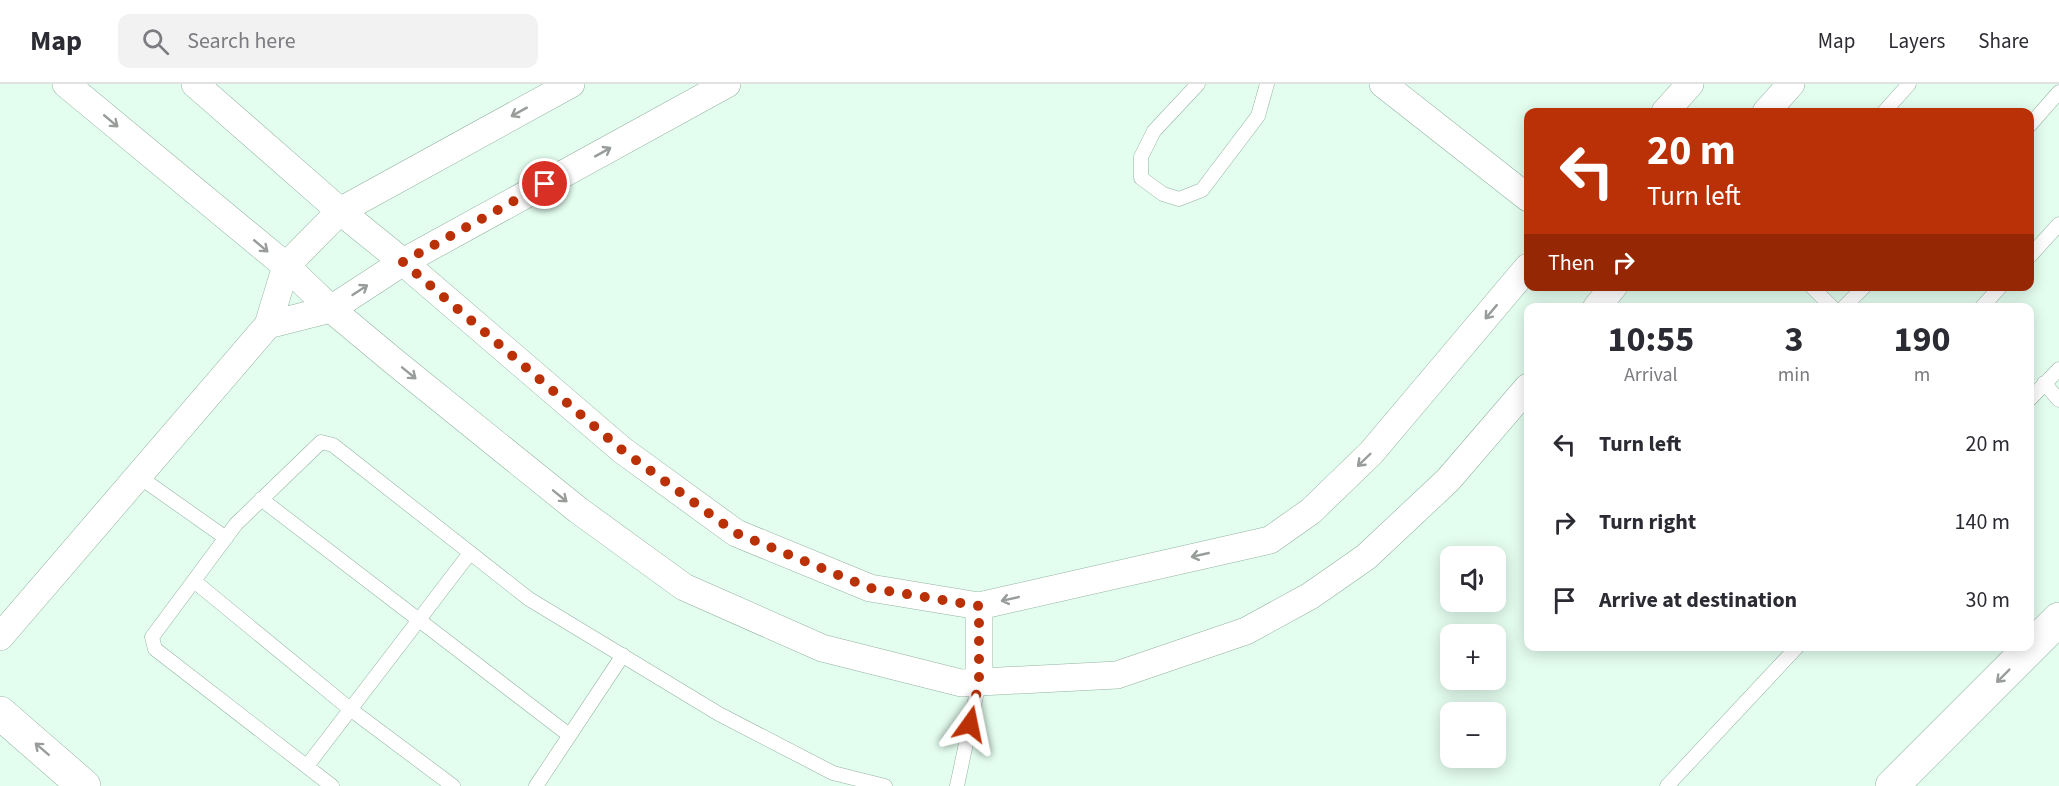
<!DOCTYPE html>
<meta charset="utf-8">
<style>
:root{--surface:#fff;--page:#f2f2f3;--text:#2b2b33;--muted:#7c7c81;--line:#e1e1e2}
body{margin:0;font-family:"Source Sans 3",sans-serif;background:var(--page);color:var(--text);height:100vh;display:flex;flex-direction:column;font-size:22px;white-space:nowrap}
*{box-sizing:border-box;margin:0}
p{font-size:20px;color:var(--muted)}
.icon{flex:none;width:33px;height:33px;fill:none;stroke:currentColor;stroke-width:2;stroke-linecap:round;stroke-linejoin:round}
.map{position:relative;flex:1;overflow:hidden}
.panel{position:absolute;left:1524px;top:219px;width:510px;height:348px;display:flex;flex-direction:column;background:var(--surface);border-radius:12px;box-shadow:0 3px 15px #0003}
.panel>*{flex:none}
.hud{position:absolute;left:1524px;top:24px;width:510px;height:183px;border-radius:12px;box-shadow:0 3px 15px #0003;background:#bb3107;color:#fff;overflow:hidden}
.fabs{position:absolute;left:1440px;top:462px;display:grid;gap:12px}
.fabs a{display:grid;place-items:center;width:66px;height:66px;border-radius:12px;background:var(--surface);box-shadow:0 3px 15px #0003;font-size:30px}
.pin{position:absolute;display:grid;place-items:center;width:51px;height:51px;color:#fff;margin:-26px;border:3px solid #fff;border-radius:50%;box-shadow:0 2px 6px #0007}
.me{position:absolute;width:66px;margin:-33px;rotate:12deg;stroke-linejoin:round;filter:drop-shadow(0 0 4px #0008)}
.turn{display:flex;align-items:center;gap:21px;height:126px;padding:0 24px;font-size:27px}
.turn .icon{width:78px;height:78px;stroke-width:2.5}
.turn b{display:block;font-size:42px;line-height:51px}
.then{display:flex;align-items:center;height:57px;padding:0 24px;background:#0003;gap:12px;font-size:22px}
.eta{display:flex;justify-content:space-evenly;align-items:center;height:102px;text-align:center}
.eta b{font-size:36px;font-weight:700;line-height:42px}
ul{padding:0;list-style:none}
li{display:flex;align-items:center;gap:18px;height:78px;padding:0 24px}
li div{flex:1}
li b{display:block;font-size:22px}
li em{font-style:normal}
header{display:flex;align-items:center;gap:36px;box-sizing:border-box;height:84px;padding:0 30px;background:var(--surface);border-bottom:2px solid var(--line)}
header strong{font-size:28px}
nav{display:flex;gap:33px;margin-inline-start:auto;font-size:21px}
.search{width:420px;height:54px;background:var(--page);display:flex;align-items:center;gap:15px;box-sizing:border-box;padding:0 21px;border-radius:12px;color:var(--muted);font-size:22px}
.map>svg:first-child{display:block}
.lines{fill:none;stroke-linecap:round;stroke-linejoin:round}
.service-casing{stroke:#93b2a1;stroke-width:15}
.minor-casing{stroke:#93b2a1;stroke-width:28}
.primary-casing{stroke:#93b2a1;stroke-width:34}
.trunk-casing{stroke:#93b2a1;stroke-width:34}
.service{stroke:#fff;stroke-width:14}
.minor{stroke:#fff;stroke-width:27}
.primary{stroke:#fff;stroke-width:33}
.trunk{stroke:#fff;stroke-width:33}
.oneway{stroke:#989d9a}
.route{stroke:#bb3107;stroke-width:10;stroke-dasharray:0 18}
</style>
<header>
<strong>Map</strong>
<div class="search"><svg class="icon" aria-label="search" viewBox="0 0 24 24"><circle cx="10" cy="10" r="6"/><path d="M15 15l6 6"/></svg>Search here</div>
<nav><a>Map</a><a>Layers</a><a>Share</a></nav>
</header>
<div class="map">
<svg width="2059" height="702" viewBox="0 0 2059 702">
<rect width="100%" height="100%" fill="#e3fdef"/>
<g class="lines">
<g class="service-casing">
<path id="service" d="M1198,0L1154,47L1141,73V94L1163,110L1179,115L1202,106L1258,32L1267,0
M1884,28L1909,0
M2030,41L2059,8
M2030,172L2059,140
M1811,202L1833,224
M1843,224L1865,202
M1981,224L2001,202
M2044,299L2059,316
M2030,315L2059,285
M138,392L226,454
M261,415L569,651
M194,497L350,625L453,702
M307,682L470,469
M332,702L155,565L152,553L236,440L321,358L333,361L529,515L719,630L833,689L885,702
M536,702L623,571
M957,702L979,598
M1667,702L1798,562"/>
</g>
<g class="minor-casing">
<path id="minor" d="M66,0L286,182L331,225L397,280L578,426L684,503L822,564L961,599L1117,591L1246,547L1310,512L1366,473L1448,396L1528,303
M195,0L340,127L403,178L622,366L736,449L870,504L979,522L1270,456L1311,427L1371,369L1528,183
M1383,0L1528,114
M1665,28L1690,0
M1766,28L1791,0
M1596,224L1614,202
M268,241L331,225L403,178L727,0
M0,553L268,241L286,182L340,127L571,0
M979,598V522"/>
</g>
<g class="primary-casing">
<path id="primary" d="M1892,702L2059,535"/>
</g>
<g class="trunk-casing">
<path id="trunk" d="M0,629L84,702"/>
</g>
<use href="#service" class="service"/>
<use href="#minor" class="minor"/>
<use href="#primary" class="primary"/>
<use href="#trunk" class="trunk"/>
</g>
<defs><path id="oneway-shaft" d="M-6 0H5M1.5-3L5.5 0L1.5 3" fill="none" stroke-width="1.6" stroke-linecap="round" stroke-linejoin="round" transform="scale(1.5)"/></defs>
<g class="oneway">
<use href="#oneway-shaft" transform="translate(519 28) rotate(151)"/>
<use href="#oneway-shaft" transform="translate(111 37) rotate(40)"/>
<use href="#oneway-shaft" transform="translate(603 68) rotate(-29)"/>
<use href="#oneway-shaft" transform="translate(261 162) rotate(40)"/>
<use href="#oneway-shaft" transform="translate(360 206) rotate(-33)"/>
<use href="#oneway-shaft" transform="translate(1491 228) rotate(130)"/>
<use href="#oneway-shaft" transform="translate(409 289) rotate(39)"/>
<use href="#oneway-shaft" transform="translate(1364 376) rotate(136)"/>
<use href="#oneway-shaft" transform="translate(560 412) rotate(39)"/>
<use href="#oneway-shaft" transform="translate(1200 471) rotate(167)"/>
<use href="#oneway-shaft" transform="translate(1010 515) rotate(167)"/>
<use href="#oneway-shaft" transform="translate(2003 592) rotate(135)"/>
<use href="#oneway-shaft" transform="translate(42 665) rotate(-139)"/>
</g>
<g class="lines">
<path class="route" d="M545,100L403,178L622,366L736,449L870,504L979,522V598L970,640"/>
</g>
</svg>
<div class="fabs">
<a><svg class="icon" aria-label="sound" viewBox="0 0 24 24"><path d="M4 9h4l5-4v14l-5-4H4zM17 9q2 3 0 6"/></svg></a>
<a>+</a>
<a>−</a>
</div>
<div class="pin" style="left:545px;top:100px;background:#d93025"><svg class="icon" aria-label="arrive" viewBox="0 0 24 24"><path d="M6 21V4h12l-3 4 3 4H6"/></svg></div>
<svg class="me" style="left:970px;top:640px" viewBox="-20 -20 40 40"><path d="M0-17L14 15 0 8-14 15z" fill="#bb3107" stroke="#fff" stroke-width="4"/></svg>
<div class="hud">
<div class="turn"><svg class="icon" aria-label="left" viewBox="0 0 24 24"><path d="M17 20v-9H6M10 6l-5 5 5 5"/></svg><div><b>20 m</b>Turn left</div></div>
<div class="then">Then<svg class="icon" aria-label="right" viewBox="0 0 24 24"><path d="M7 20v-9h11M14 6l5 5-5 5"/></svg></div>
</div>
<section class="panel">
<div class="eta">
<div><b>10:55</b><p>Arrival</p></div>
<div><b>3</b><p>min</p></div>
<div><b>190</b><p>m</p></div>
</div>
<ul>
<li><svg class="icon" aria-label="left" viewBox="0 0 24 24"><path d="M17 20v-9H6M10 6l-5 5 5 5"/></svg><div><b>Turn left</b></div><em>20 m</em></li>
<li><svg class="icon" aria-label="right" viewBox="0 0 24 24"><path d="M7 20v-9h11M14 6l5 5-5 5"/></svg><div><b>Turn right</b></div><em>140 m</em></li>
<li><svg class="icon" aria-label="arrive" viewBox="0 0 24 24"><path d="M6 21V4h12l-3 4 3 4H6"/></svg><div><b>Arrive at destination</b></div><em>30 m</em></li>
</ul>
</section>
</div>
